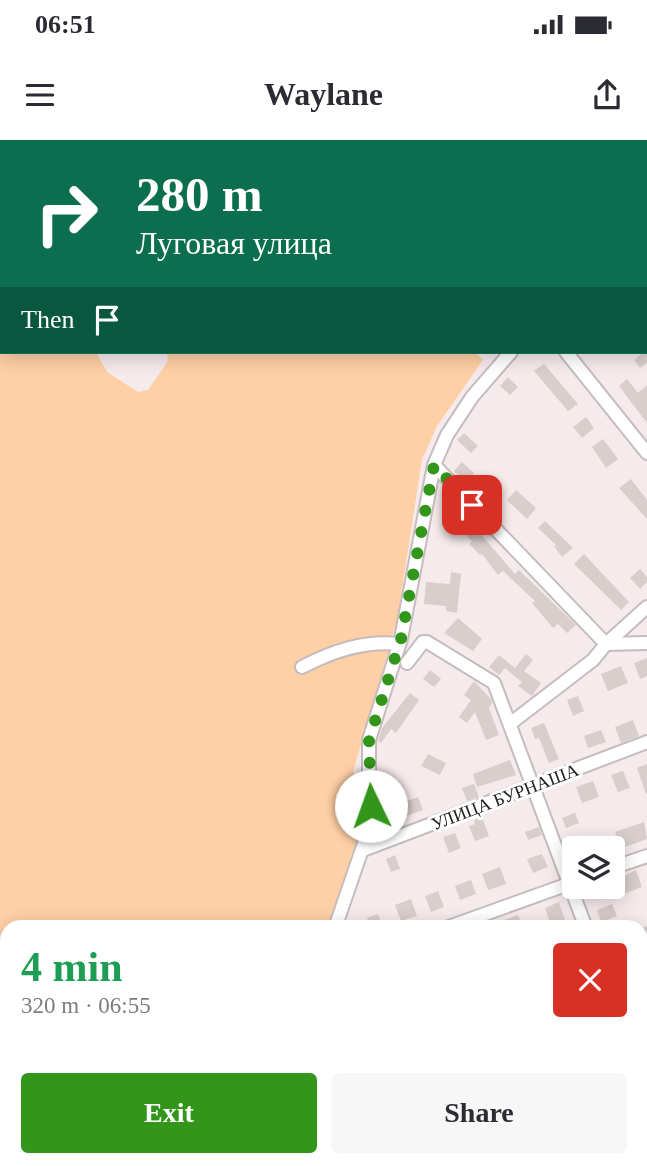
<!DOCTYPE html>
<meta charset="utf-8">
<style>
:root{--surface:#fff;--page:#f7f7f7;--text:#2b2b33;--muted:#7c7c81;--accent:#31961a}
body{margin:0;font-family:"Times New Roman",serif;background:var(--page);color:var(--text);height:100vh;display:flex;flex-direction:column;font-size:26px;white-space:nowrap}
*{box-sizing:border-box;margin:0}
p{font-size:23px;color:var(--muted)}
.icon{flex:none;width:38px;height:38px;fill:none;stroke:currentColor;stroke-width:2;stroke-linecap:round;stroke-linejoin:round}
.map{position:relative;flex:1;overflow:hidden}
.sheet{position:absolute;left:0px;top:780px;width:648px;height:247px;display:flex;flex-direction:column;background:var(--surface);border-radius:21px 21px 0 0;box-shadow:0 4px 18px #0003}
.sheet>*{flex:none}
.banner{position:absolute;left:0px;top:0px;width:648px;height:214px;box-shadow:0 4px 18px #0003;background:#0b6e4f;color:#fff;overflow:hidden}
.fabs{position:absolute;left:562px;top:696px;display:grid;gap:14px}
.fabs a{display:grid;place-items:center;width:63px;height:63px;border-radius:7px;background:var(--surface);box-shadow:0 4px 18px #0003;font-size:35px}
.pin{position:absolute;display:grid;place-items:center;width:60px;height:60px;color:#fff;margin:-30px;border-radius:14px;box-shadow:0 4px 10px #0006}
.me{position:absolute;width:77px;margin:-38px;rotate:357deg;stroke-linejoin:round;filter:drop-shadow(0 0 5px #0008)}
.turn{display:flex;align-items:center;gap:24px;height:147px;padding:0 21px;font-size:32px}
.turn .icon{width:91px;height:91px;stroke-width:2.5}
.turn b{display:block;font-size:49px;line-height:60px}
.then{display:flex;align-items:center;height:66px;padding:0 21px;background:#0003;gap:14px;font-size:26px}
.round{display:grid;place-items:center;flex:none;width:74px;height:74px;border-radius:7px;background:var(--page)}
.head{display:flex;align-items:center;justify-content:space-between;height:119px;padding:0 21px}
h1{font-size:42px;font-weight:700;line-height:52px;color:#1e9e55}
.cta{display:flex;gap:14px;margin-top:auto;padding:14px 21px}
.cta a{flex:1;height:80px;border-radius:7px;background:var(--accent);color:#fff;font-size:28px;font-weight:700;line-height:80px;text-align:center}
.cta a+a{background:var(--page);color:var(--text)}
.status{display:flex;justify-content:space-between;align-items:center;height:49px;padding:0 35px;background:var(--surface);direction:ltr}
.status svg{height:19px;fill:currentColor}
header{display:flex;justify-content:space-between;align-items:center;height:91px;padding:0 21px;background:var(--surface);font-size:32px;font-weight:700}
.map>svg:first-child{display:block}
.green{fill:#ffcfa5}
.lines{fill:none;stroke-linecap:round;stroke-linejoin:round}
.stream{stroke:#dea8ee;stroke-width:2.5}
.building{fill:#d8cecb}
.minor-casing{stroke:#c6bbbd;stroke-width:16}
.minor{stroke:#fff;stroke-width:12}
.route{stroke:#31961a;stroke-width:12;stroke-dasharray:0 21.6}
.labels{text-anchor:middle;stroke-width:6;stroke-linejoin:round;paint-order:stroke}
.street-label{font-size:18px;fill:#252122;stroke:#fff}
</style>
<div class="status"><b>06:51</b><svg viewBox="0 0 49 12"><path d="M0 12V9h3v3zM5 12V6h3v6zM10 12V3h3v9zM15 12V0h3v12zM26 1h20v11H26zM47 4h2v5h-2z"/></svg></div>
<header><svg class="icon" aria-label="menu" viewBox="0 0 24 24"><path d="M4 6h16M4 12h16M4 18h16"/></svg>Waylane<svg class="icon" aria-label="share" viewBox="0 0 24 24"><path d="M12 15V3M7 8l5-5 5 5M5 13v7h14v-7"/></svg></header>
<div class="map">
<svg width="647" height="1026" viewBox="0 0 647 1026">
<rect width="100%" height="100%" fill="#f6ebec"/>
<path class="green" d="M277,0H532L281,2Z
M0,2L2,212H96L107,232L138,252L148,250L168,221L167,212H475L483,220L437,286L422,320L397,481L353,632C374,681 345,739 331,787L7,788V970L0,972Z"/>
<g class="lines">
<path class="stream" d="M262,2L265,0
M0,66H2"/>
</g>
<path class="building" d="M647,209V223L640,228L634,220Z
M544,224L578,264L568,271L534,231Z
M508,237L518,247L510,255L500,246Z
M627,239L638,253L647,245V283L619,246Z
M586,277L594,288L582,298L573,287Z
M464,293L478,306L471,313L457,300Z
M603,299L618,319L606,328L592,307Z
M462,322L474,333L466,342L454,331Z
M631,339L647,360V379L619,348Z
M516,350L536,368L527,379L507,360Z
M470,375L481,386L477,390L515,434L519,430L576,485L567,493L558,484L553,488L532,463L535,461L503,431L498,435L482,414L480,415L469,404L472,401L458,387Z
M545,381L573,408L562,417L554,406L556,405L538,388Z
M584,414L629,462L621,470L574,424Z
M640,429L647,437V442L640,449L630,438Z
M451,432L461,434L457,473L446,471V466L424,464L426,442L450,444Z
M458,478L482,499L473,511L444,493Z
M526,514L533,520L524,531L541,543L532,556L518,546L522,542L505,528L499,535L489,527L499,515L515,528Z
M647,518V536L640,539L634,523Z
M621,526L628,543L608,551L601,534Z
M430,530L441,539L434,547L423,539Z
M474,541L491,559L492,563L489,568L499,595L486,600L475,572L467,583L459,577L471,560L464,555Z
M410,553L419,560L396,593L391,589L381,603L378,601L382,588Z
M578,556L584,571L573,576L567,560Z
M633,580L639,596L621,603L615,587Z
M544,583L559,619L549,623L539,598L535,599L531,588Z
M601,590L606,602L588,608L584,596Z
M428,614L446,623L440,635L421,626Z
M510,620L516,635L477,647L473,634Z
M647,624V654H646L637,628Z
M623,631L630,648L618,652L611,635Z
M593,641L599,657L582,663L576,647Z
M474,644L479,657L467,661L462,648Z
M418,657L423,670L406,676L401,663Z
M575,673L579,683L566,688L562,678Z
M482,677L489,696L475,701L469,686L475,684L474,680Z
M644,682L647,699L622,708L615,692Z
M539,687L542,695L528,700L525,692Z
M455,693L461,708L449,713L443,697Z
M542,714L548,727L533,733L527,719Z
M395,715L400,729L391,732L386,719Z
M500,727L506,744L488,750L482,734Z
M636,730L642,747L618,756L613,742Z
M471,740L476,754L460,760L455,746Z
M438,751L444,767L431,772L425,756Z
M411,759L417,776L401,781L395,765Z
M559,762L564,777L567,788H552L545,768Z
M612,764L617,776L601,782L597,770Z
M378,774L383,788H370L367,778Z
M518,775L523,788H503L501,781Z
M647,786V803L640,805V789Z
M7,1005V1026H5L0,1007Z"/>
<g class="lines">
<g class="minor-casing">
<path id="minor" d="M80,0L82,2
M619,0L620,2
M591,2L593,0
M646,31L647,33
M646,79L647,78
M566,212L647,313
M434,325L606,504L593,520L511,583
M647,467L606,504L647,503
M407,523L423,502H427L494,543L586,788
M302,527C333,511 365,500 399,504
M363,710L647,602
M612,728L647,716
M335,788L369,689V600L401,499L434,325L447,295L472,257L511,212
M446,788L574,742
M640,823L647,821
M640,881L647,879
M57,1026L74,1020
M210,1026L227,1020"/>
</g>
<use href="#minor" class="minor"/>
</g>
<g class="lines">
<path class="route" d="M371,666L369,600L401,499L434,325L472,365"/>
</g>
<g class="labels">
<g class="street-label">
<text transform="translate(505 657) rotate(-21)" y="6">УЛИЦА БУРНАША</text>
</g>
</g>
</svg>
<div class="fabs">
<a><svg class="icon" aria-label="layers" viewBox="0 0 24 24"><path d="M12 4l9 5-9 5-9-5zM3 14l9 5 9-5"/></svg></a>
</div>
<div class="pin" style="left:472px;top:365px;background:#d93025"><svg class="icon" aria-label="arrive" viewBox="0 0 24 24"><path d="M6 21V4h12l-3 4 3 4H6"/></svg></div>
<svg class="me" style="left:371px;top:666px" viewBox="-20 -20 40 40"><circle r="19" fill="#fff"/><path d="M0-13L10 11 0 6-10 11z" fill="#31961a"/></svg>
<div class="banner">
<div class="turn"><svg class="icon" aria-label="right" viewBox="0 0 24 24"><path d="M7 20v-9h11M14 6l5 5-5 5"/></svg><div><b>280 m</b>Луговая улица</div></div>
<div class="then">Then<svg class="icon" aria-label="arrive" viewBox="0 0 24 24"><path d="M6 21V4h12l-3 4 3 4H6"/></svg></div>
</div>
<section class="sheet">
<div class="head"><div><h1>4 min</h1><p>320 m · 06:55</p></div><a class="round" style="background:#d93025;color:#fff"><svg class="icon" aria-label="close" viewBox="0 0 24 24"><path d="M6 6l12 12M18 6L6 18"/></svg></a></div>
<div class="cta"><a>Exit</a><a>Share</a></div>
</section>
</div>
